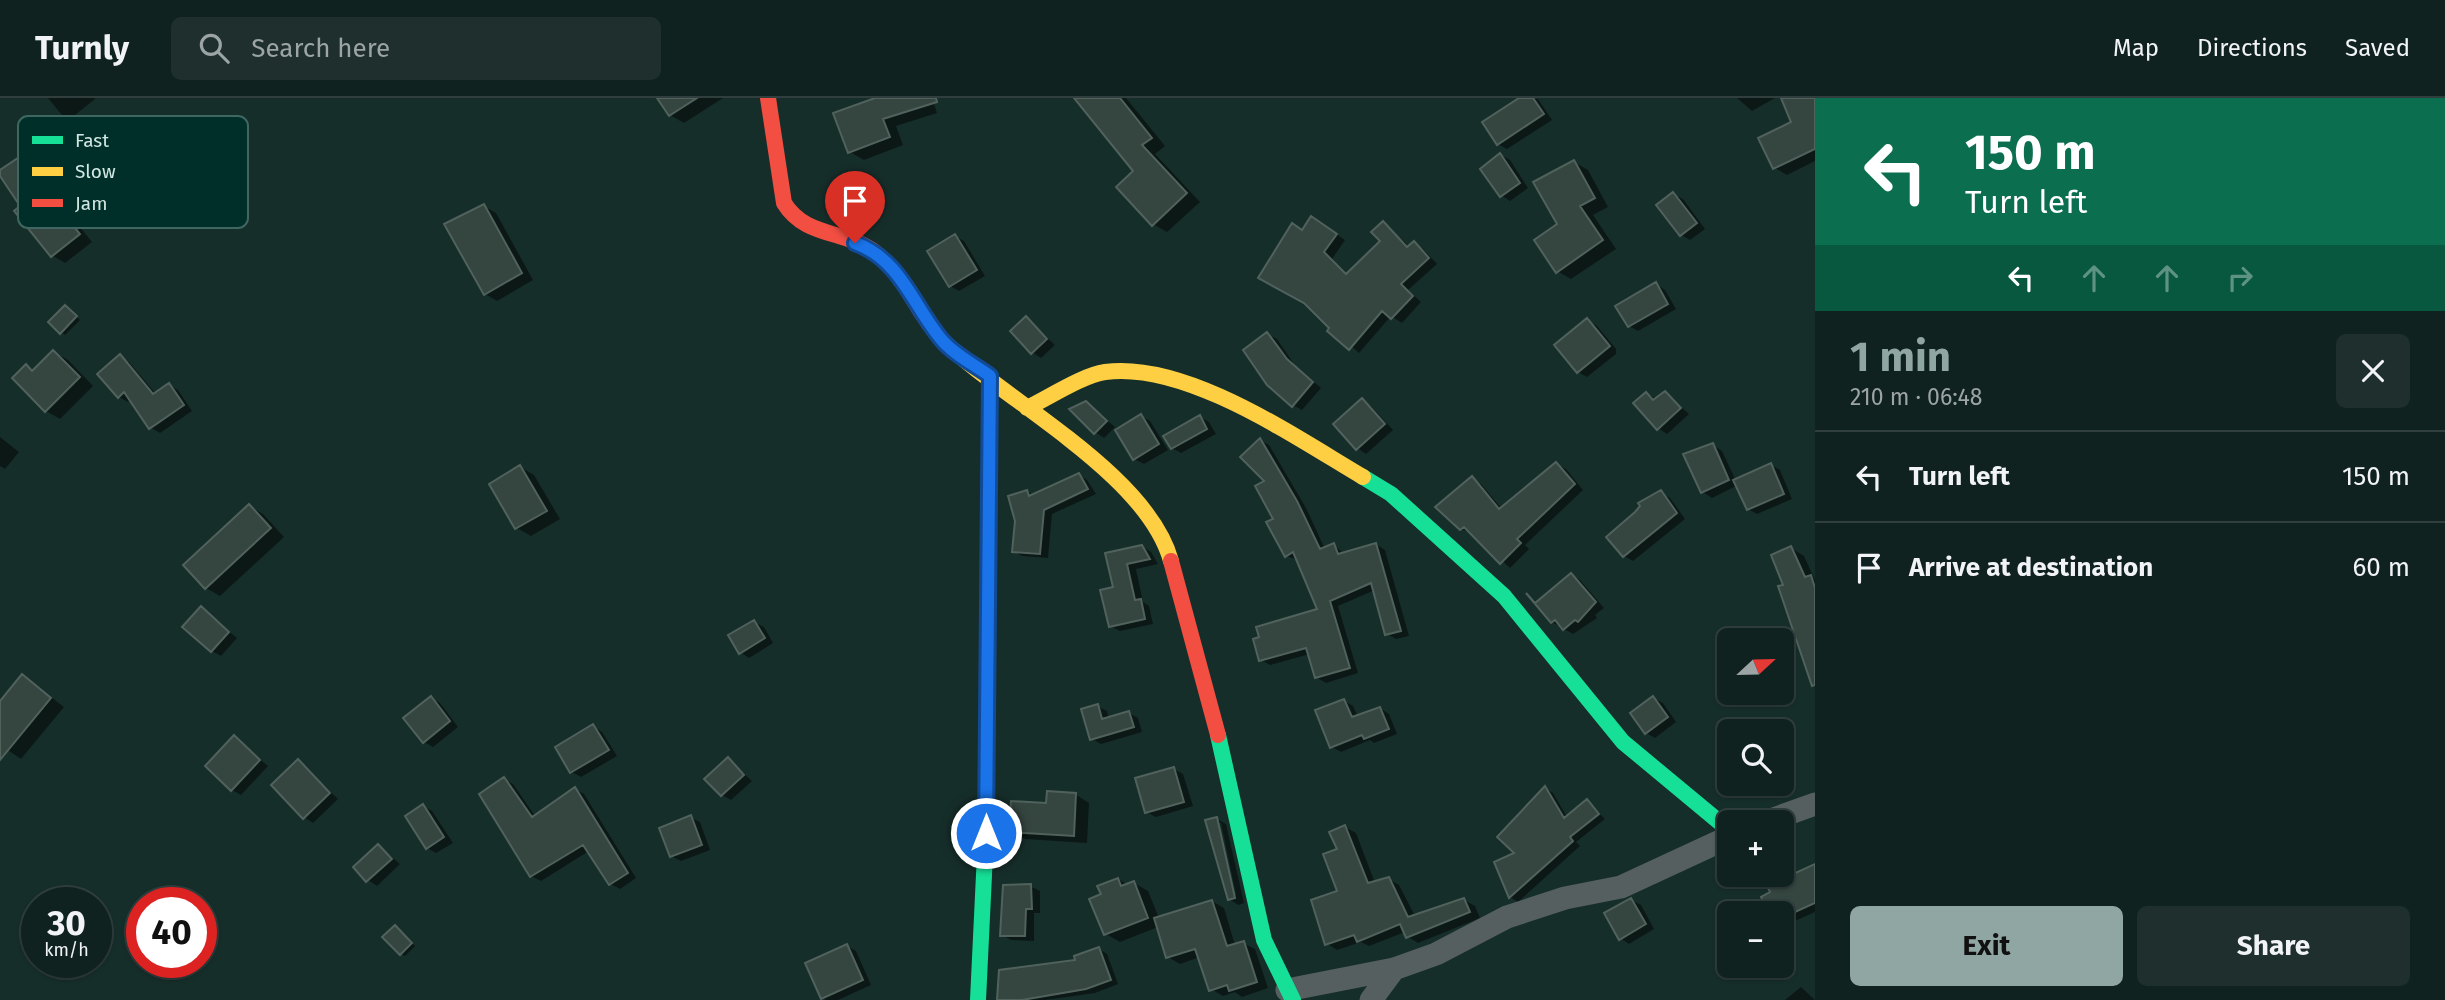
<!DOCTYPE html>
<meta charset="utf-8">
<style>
:root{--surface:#102220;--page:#1e2f2d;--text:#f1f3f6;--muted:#9ca4a5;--line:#303f3e;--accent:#90a6a2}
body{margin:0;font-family:"Fira Sans",sans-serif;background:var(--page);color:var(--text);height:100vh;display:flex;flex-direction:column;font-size:26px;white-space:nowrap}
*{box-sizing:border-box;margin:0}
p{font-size:23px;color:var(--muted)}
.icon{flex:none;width:38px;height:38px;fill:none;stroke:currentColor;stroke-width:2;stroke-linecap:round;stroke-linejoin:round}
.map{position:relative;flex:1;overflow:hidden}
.side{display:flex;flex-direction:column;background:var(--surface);width:630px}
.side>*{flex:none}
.banner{background:#0b6e4f;color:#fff;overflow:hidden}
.needle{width:46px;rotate:68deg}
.buttons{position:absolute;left:1717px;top:530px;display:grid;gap:14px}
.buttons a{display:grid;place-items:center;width:77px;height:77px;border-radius:10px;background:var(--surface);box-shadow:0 2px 5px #0004,0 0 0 2px var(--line);font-size:35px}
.speed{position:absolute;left:21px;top:789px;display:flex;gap:14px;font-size:35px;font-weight:700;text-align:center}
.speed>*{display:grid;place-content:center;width:91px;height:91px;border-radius:50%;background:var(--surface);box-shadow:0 2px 5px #0004,0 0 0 2px var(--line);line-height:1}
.speed small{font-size:18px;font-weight:400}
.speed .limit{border:10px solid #d22;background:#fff;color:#111}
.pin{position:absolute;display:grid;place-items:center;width:60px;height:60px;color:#fff;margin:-72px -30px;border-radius:50% 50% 50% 0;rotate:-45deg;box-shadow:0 0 7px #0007}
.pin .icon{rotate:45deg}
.me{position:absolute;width:77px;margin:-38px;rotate:0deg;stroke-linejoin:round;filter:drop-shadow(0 0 5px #0008)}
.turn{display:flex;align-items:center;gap:24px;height:147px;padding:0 35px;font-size:32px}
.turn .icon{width:91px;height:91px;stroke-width:2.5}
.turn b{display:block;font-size:49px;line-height:60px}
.lanes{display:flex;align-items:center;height:66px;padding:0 35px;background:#0003;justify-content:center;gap:35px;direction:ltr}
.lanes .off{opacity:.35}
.round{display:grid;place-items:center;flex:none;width:74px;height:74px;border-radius:10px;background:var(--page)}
.overview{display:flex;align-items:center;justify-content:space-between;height:119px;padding:0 35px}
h1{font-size:42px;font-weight:700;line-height:52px;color:var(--accent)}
.button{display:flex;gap:14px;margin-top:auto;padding:14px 35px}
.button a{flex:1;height:80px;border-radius:10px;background:var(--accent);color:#111;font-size:28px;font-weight:700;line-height:80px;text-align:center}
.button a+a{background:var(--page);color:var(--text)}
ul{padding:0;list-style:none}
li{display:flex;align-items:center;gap:21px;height:91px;padding:0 35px;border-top:2px solid var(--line)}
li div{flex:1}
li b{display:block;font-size:26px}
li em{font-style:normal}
header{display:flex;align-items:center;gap:42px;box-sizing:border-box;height:98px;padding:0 35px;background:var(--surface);border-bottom:2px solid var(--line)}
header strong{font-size:33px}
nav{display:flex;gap:38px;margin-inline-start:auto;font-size:24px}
.search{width:490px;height:63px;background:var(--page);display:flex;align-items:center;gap:18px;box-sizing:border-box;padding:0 24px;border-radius:10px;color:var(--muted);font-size:26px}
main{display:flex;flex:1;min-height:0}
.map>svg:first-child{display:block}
.shadow{fill:#0007;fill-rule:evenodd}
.building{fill:#35453f;stroke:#51625c;stroke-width:2}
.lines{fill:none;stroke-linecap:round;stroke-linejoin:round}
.street{stroke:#555f60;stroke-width:23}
.fast{stroke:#16e098;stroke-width:16}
.slow{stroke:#ffcf43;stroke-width:16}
.jam{stroke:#f24e42;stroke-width:16}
.route-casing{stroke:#114b97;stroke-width:18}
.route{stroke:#1a73e8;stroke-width:12}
.key{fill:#002e28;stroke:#3f6660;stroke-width:2}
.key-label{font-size:19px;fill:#d1e7e2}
</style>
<header>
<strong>Turnly</strong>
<div class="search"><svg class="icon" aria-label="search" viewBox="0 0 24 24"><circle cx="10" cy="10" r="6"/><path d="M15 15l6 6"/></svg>Search here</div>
<nav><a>Map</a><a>Directions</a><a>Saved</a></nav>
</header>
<main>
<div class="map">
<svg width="1815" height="902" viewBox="0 0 1815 902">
<rect width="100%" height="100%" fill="#162e2a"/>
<path class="shadow" d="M48,0H95V1L70,21L61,16Z
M659,0H723L684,25L670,17Z
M880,0H932L937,15L896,28L903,47L864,62L850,54Z
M1076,0H1126L1165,48L1155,56L1200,104L1167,134L1153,126L1136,73Z
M1522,0L1538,1L1552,22L1507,51L1498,46Z
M1737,0H1775L1752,13Z
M1801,0H1815V63L1787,77L1775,70Z
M1501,57L1510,62L1528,90L1510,103L1501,97Z
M18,62L31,70L48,95L56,99L92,144L65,165L53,158L16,113L23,108L0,75Z
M1574,64L1588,72L1608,109L1593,117L1616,151L1571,181L1557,173L1559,127Z
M1673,96L1683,101L1705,131L1690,142L1681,137Z
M484,108L496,115L533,182L497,203L485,196Z
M1384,125L1410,149L1414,145L1423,151L1437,166L1408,192L1421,204L1402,225L1391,218L1359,255L1331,230L1302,132L1321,126L1345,142L1332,161L1348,176L1383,143Z
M955,138L964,143L985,178L959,193L950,188Z
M1656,186L1665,192L1676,211L1638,233L1629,228Z
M69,211L80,222L65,237L61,234Z
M1026,220L1055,247L1041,260L1032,254Z
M1588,222L1597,228L1616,251V256L1587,279L1578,274Z
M1267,236L1277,241L1296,269L1321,290L1302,312L1293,307Z
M54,254L68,262L93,288L60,321L46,313L26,269L34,273Z
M120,258L129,264L156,296L169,287L178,292L192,313L160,335L150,329L131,301L128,304L119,299Z
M1665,295L1689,316L1667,336L1658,330L1647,296L1657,301Z
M1362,303L1371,308L1393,332L1366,356L1357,350Z
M1086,305L1115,329L1104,340L1095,334Z
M1141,318L1150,323L1168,352L1144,366L1134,361Z
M1200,319L1209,324L1216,336L1181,355L1172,350Z
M0,339L19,354L5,371L0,368Z
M1260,342L1269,347L1306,410L1325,451L1334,447L1344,456L1376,446L1385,452L1409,538L1396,541L1387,536L1375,492L1338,508L1358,575L1326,585L1316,579L1310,556L1270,567L1261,562L1320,512L1298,462L1286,458Z
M1713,347L1722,353L1736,383L1771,367L1780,372L1792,401L1757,416L1748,411L1738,387L1712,400L1703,394Z
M1556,366L1566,371L1583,392L1525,447L1529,451L1510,470L1472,435L1461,431L1472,380L1481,386L1502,411Z
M520,369L534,377L560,421L531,438L517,430Z
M1079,377L1087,382L1096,396L1052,416L1048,460L1022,458L1014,453L1027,393L1034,398Z
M1661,394L1670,400L1685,421L1633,463L1624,458L1608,439L1652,397L1655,399Z
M249,408L263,416L284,439L220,498L206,490Z
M1142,448L1151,454L1158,466L1136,471L1143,504L1149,508L1153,526L1120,533L1110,528L1115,490L1107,456Z
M1791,450L1804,458L1815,482V569L1786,488Z
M1571,477L1580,482L1604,510L1595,517L1597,520L1573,536L1552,524L1533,501L1538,505Z
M201,510L237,540L221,558L212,553Z
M754,524L764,529L773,545L749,560L740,554Z
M23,578L64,609L21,661L0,647V605Z
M431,600L440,605L458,629L433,649L424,644Z
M1653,600L1663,605L1676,624L1655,640L1646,635Z
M1344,603L1353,608L1358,619L1380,610L1389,616L1397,636L1374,645L1370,642L1341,654L1332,649Z
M1097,608L1107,613L1109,621L1129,615L1138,620L1142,634L1101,646L1092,641Z
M593,628L602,634L617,658L581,679L572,674Z
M234,640L268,668L241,697L232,692Z
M728,661L752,683L731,702L722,697Z
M298,663L338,701L313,725L304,719Z
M1174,671L1183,676L1193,708L1156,719L1146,714Z
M504,681L513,686L535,718L575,691L584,696L636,780L620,791L611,786L589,753L541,783L531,778Z
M1545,690L1553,695L1567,719L1587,703L1605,721L1576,744L1580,748L1518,804L1510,799L1496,764L1517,755Z
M1075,696L1089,705L1087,745L1025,741L1011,733L1048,707Z
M423,708L432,713L453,745L436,755L427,750Z
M690,719L700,724L710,752L681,763L671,758Z
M1217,721L1226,726L1244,805L1238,807L1229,801L1207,723ZM1217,725H1221L1236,797L1233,798Z
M1345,729L1356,735L1375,785L1389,781L1399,787L1415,818L1464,802L1475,808L1480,820L1418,845L1408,839L1405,834L1369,848L1361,844L1337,852L1326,845L1339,794V752Z
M379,748L400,766L377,788L368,782Z
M1815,766V814L1784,828L1782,816Z
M1118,781L1128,787L1134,785L1148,793L1159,820L1212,803L1224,810L1235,847L1243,845L1255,851L1268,890L1242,899L1235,894L1223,898L1211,891L1200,859L1180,866L1168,859L1158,829L1120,844L1106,836L1103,797Z
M1030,788L1040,793V815H1034V843L1011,842L1002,837Z
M1631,802L1641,807L1654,831L1629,846L1620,840Z
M1728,808L1738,816H1729V840L1716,815Z
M399,832L415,848L405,858L401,856Z
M847,848L856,853L871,887L838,902H826L822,900Z
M1099,851L1107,856L1118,886L1095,895L1045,902H998Z
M1801,889L1815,902H1785Z"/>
<path class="building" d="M657,0H697L669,18Z
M875,0H936L937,4L883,21L890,39L848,55L833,15Z
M1074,0H1120L1152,40L1142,47L1187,95L1152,128L1116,89L1133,73Z
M1519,0H1533L1544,16L1497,47L1482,24Z
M1781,0H1815V51L1773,71L1758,40L1791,24Z
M1500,55L1520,85L1500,99L1480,71Z
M18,60L40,92L43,90L80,136L51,159L14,113L20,108L0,78V72Z
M1574,62L1595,100L1580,108L1603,142L1556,175L1534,142L1557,126L1533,84Z
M1673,94L1697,125L1680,138L1656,107Z
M484,106L522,175L484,197L444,126Z
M1311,118L1337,136L1324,154L1346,176L1380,143L1371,134L1383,123L1407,149L1414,143L1429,160L1401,186L1413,198L1391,221L1382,213L1349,252L1327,233L1329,230L1304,205L1258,180L1292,125L1302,132Z
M955,136L977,172L949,189L927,153Z
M1656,184L1668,206L1628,229L1615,208Z
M65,207L77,218L60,236L48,224Z
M1026,218L1047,241L1031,256L1010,233Z
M1587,220L1610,248L1577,275L1554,247Z
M1267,234L1287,261L1313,284L1292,309L1267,287L1243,252Z
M53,252L80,279L45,314L12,280L26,266L32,273Z
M120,256L153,296L169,285L184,307L149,331L124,294L118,300L97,276Z
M1665,293L1681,310L1657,332L1633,305L1646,294L1653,302Z
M1362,300L1385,326L1356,352L1333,326Z
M1086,303L1107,323L1094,336L1069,311Z
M1141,316L1159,346L1133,362L1115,332Z
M1200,317L1207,331L1171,351L1163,338Z
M1260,340L1297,403L1320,451L1334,445L1338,456L1376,445L1401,533L1385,537L1371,485L1330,503L1350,570L1315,580L1306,550L1259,563L1253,541L1259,539L1256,529L1317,511L1293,454L1285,459L1266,424L1273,421L1255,388L1264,383L1240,359Z
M1713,345L1729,382L1701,395L1683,356Z
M1556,364L1575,386L1517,441L1521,445L1500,466L1464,429L1460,432L1435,409L1472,378L1499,411Z
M1771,365L1784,396L1747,412L1733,382Z
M520,367L547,413L515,431L489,386Z
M1079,375L1088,391L1044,412L1040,456L1012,454L1015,423L1008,398L1027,392L1029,398Z
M1661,392L1677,415L1623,459L1606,439L1635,414L1640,408L1638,405Z
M249,406L271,430L205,491L183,467Z
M1142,447L1150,461L1127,466L1135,502L1141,501L1145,521L1109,529L1100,492L1113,489L1105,455Z
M1791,448L1805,479L1811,477L1815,490V587L1812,588L1778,488L1783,487L1771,457Z
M1571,475L1596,504L1578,524L1575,522L1563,532L1555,522L1551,525L1526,495L1535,505Z
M201,508L229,534L211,554L182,529Z
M754,522L765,540L739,556L728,537Z
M22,576L51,600L0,662V603Z
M431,598L450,623L423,645L403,620Z
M1653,598L1668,619L1645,636L1630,615Z
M1344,601L1352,619L1380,609L1389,631L1364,641L1362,637L1330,650L1315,612Z
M1098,606L1102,621L1129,613L1134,629L1090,642L1081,611Z
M593,626L609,652L570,675L555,649Z
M234,637L260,662L231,693L205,668Z
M728,659L744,677L721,698L704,681Z
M298,661L330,695L303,721L271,687Z
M1174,669L1184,704L1145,715L1135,680Z
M504,679L532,719L575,689L628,775L609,787L583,747L530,779L479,696Z
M1545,688L1564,720L1587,701L1599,716L1570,739L1573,743L1509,800L1494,764L1514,755L1497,739Z
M1047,693L1076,695L1074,738L1009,734L1011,703L1046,705Z
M423,706L444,739L426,751L405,718Z
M691,717L702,747L670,759L659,730Z
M1217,719L1235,800L1228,802L1205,722Z
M1345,727L1368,785L1389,779L1408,819L1464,800L1470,814L1406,840L1400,826L1357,844L1354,837L1325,847L1311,802L1337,793L1323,756L1337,751L1329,734Z
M378,746L392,761L366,784L353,769Z
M1815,766V805L1782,820V816H1769L1761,799L1770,794L1767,788Z
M1118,780L1121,788L1134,783L1148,820L1104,837L1089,801L1101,796L1097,788Z
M1031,786L1032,811H1026L1025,838H1000L1003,787Z
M1631,800L1646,826L1619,842L1604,815Z
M1212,802L1227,848L1244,843L1257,884L1229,893L1227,887L1209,893L1195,851L1166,860L1154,820Z
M395,827L412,845L400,857L382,839Z
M847,846L863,882L821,901L805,865Z
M1099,849L1111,882L1086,891L1022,902H997L999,872L1075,862L1074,858Z"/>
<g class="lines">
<path class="street" d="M1765,724L1815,706
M1287,892L1394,871L1436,856L1507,819L1565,800L1621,789L1729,739
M1371,902L1394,871"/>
<path class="fast" d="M1363,379L1391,396L1504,498L1623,644L1729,732
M1218,637L1264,842L1293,902
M978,902L986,735L990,278"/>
<path class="slow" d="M941,241C1004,303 1147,375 1171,463
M1027,310C1048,300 1083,277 1105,274C1186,263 1295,339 1363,379"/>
<path class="jam" d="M768,0L784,105C805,139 842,132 872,152C907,177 913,211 941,241
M1171,463L1218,637"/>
</g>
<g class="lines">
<g class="route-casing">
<path id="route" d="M855,145C901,162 912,206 941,241C953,256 975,267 990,278L986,735"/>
</g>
<use href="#route" class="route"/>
</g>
<rect x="18" y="18" width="230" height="112" rx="10" class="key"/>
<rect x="32" y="38" width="31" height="8" fill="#16e098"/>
<rect x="32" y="69" width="31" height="9" fill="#ffcf43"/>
<rect x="32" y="101" width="31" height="8" fill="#f24e42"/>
<g class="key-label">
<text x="75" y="49">Fast</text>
<text x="75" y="80">Slow</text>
<text x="75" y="112">Jam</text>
</g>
</svg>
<div class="buttons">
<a><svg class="needle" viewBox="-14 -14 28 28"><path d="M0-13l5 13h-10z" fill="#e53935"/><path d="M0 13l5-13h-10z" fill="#9ca4a5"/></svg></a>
<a><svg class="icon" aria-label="search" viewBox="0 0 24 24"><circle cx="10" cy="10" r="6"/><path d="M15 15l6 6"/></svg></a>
<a>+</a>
<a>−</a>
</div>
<div class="speed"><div>30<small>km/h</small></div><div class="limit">40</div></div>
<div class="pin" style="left:855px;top:145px;background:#d93025"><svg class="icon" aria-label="arrive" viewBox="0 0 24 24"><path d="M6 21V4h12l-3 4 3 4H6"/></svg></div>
<svg class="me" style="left:986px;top:735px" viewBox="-20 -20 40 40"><circle r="17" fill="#1a73e8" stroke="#fff" stroke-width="3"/><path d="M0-11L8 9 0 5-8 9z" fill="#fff"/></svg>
</div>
<section class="side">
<div class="banner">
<div class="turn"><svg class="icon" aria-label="left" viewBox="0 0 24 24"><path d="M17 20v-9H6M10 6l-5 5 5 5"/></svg><div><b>150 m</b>Turn left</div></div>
<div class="lanes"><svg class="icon" aria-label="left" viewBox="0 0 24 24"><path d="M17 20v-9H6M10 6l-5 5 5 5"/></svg><svg class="icon off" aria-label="ahead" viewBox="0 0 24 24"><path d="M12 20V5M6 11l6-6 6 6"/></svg><svg class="icon off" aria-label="ahead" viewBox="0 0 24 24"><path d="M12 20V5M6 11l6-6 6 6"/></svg><svg class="icon off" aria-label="right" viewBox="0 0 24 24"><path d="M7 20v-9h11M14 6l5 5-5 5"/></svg></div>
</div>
<div class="overview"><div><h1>1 min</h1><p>210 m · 06:48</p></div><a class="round"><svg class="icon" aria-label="close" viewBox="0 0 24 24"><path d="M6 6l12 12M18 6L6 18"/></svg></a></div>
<ul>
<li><svg class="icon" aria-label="left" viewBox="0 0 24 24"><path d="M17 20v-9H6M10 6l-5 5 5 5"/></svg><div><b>Turn left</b></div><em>150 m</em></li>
<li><svg class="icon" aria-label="arrive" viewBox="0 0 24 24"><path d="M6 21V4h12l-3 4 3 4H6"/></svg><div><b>Arrive at destination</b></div><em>60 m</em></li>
</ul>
<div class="button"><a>Exit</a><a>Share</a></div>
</section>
</main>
